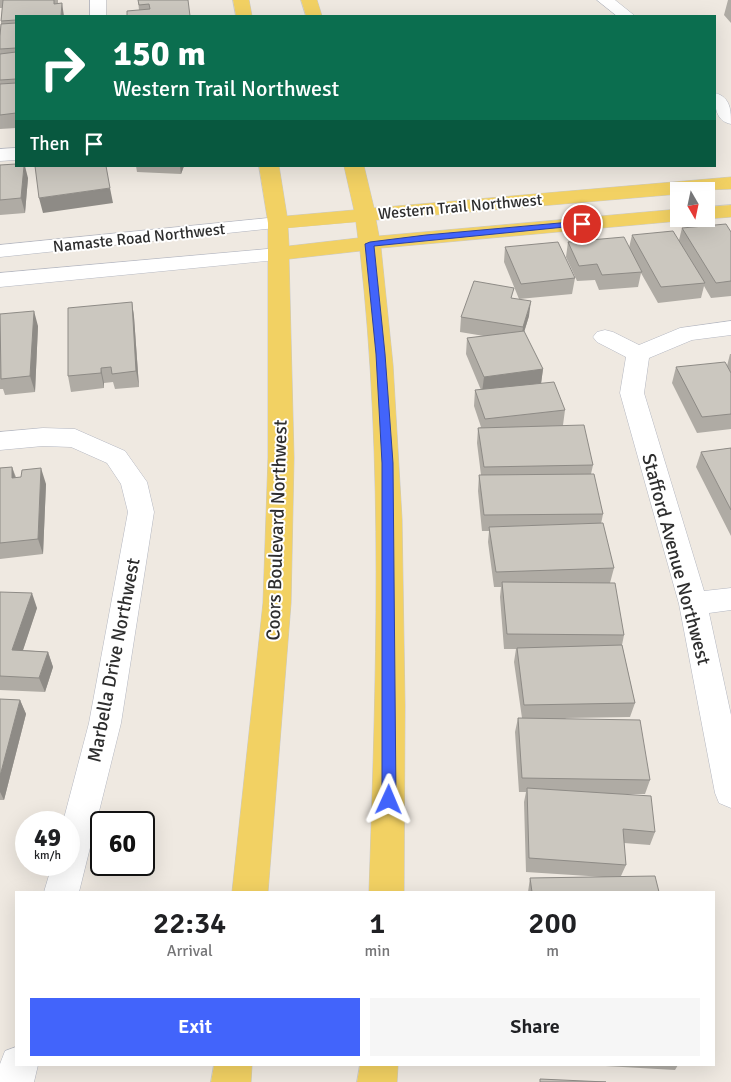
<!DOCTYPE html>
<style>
:root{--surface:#fff;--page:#f6f6f6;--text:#202124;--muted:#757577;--accent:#4264fb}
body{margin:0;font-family:Signika,sans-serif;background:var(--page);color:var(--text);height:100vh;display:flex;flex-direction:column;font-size:19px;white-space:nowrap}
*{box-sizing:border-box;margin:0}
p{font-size:16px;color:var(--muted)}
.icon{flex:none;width:28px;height:28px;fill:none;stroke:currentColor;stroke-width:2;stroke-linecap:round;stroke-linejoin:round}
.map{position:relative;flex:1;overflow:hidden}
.details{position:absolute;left:15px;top:891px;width:700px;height:175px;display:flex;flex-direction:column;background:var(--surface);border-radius:0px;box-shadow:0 5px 20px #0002}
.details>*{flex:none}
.banner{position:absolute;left:15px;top:15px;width:701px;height:152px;border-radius:0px;box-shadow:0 5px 20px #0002;background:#0b6e4f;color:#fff;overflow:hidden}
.needle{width:32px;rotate:171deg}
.buttons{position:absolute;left:670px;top:182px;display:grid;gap:10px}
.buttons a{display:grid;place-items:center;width:45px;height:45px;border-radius:0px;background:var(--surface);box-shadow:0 5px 20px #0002;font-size:25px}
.speed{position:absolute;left:15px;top:811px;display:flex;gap:10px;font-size:25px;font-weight:700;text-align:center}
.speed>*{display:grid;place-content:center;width:65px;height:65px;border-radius:50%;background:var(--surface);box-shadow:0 5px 20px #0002;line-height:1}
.speed small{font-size:12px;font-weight:400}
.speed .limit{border:2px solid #111;border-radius:8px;background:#fff;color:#111}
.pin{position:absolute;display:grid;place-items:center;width:42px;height:42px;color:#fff;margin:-21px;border:2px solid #fff;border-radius:50%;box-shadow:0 1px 5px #0007}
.me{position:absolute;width:55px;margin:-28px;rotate:1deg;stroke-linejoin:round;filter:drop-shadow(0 0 4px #0008)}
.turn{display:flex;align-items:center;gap:18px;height:105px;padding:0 15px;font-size:22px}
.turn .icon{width:65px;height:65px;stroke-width:2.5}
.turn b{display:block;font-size:35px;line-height:42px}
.then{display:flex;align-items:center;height:48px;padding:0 15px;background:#0003;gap:10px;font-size:19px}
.eta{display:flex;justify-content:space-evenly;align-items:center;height:85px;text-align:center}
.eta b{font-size:30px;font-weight:600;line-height:35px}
.primary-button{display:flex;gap:10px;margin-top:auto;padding:10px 15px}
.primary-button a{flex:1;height:58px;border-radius:0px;background:var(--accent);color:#fff;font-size:20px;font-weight:600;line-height:58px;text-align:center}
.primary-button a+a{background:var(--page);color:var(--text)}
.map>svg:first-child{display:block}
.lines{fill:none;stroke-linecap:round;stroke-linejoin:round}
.minor-casing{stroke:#b4b7c1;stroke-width:1}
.major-casing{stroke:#c9c9c9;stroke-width:1}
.minor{fill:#fff;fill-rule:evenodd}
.major{fill:#f2d163;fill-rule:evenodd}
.wall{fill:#afaba4}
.shaded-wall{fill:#8e8b86}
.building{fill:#cbc7bf;stroke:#8e8b86}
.route{fill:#4264fb;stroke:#2b41a3}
.labels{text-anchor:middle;stroke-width:4;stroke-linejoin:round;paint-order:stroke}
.far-street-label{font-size:16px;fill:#2e2e2e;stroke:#fff}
.street-label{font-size:19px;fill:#2e2e2e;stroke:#fff}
</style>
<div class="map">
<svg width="731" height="1082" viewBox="0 0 731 1082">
<rect width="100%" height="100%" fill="#efe9e1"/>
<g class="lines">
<g class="minor-casing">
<path id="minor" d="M90,0H106V16H90Z
M597,0H615L635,16H617Z
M715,93C731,97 731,111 731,124C715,121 715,106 715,93Z
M16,148V160L0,161V149Z
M278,217L285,219L288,223L285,227L0,257V245Z
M278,248L286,249L289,254L286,259L0,287V273Z
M731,321V335L692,340L649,358L644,393L704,591L731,588V610L709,613L731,715V808L719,803L715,793L679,604L620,393L626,357L597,342L593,337L597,332L605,330L613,332L639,345L680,328Z
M43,428L75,429L125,451L147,482L154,512L121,723L79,892H44L52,865H69V822H63L89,723L128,512L121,484L107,463L71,447L43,446L0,450V432Z
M16,1047V1065H38L34,1082H0V1064L5,1051Z"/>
</g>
<g class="major-casing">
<path id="major" d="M233,0H249L252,16H236Z
M301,0H317L322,16H306Z
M259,166H279L287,216L354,210L344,166H364L374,208L731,177V189L679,191V194L376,220L379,236L679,209V219H687L679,221L381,248L393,365L402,519L405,706L404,892H369C376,679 384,464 360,251L289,259L294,458L291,603L268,892H232L263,603L268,458V223ZM356,222L358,238L289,246L288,228Z
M731,205V217L706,219H705H706V207Z
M214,1065H252L251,1082H211Z
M360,1065H398L397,1082H357Z"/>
</g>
<use href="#minor" class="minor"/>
<use href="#major" class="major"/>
</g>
<path class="wall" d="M0,0H58V4L16,16V128L0,129V36L1,24V21L2,8H0Z
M138,0L190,16L139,10Z
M728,0H731V23L724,15Z
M0,165L28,178L25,213L0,215Z
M136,166H184L181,174L137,172Z
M682,228L731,232V296L711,298L704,286L701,298L658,303L641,273L638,287L599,290L595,280L577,281L566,257L568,242L629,248L632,235L679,240Z
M505,247L575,278L572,294L519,299L504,262Z
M513,298L529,316L524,332L543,369L541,383L565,410L563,425L593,465L591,474L603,514L601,524L614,568L610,583L624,635L622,645L635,703L630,717L565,718L650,780L645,794H614L655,832L650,845L624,843L626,865L621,876L659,892H528L530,878L604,877L526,872L524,802L526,792H519L515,732L518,718H522L514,662L516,649H504L500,597L501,587H494L488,542L489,531H482L478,491L479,475H481L477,443L478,428L481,427L474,406L475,390H481L466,354L467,338L484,336L460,332L461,317Z
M132,302L134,317L139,387L115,389L113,382L104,383V388L71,392L68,376Z
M0,314L38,326L35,392L5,395L3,389H0Z
M730,354H731V429L697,433L672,383L676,367L727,366Z
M731,448V536L696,467L701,452Z
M12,467L16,477L46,484L43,554L0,559V468Z
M0,592L37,608L23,650L48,652L53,667L45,692L0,690Z
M0,699L20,700L26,714L4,800H0Z
M588,1065H678L675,1070Z"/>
<path class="shaded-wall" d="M62,3L64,16H61Z
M24,166H25L28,178L25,213L21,198Z
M180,166H184L181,174Z
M110,188L113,203L43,213L39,198Z
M531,301L529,316L521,342L523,327Z
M132,302L134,317L139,387L136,371Z
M34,311L38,326L35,392L30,376Z
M101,368L104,383V388L101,373Z
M543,369L541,384L482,392L484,377Z
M12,467L17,483L12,478Z
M41,468L46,484L43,554L38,539Z
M32,593L37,608L18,665L12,650Z
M48,652L53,667L45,692L39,678Z
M20,700L26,714L4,800L0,792V776Z"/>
<path class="building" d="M3,0H54V4L62,3L61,16H16V20L1,21Z
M138,0H188L190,16H127V11L150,9L149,4L139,5Z
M16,23V48L0,49V36L1,24Z
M16,52V79L0,80V54Z
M16,83V113L0,115V84Z
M16,164V166H24L21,198L0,200V165Z
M35,166H106L110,188L39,198Z
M726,224L731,232V281L716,283L682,228Z
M673,231L705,283L661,287L632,235Z
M624,237L642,272L602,275L597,264L579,266L568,242Z
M558,242L575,278L521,284L505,247Z
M474,281L514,288L511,298L531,301L523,327L461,317Z
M132,302L136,371L112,374L111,367L101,368V373L68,376V308Z
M34,311L30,376L1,379L0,314Z
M524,331L543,369L484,377L467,338Z
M725,362L731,373V414L702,417L676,367Z
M554,382L565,410L485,419L475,390Z
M584,425L593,465L484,467L478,428Z
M731,448V510L701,452Z
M12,467V478L21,477L22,470L41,468L38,539L0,543V468Z
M594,474L603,514L484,515L479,475Z
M603,523L614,568L496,572L489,527Z
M502,582L615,583L624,635L507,634Z
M0,592L32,593L12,650L48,652L39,678L0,676Z
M622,645L635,703L524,705L517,648Z
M0,699L20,700L0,776Z
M518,718L640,720L650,780L522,778Z
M527,788L651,796L655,832L623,829L626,865L529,858Z
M655,876L659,892H532L530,878Z
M540,1079L606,1082H540Z"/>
<path class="route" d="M582,221L586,224L585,225L374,246L385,354L393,463L396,800L394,805L389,806L384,805L382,800V463L376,354L365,244L370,242L426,235Z"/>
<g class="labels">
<g class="far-street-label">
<text transform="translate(460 206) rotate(-5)" y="6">Western Trail Northwest</text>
<text transform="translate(139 237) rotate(-6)" y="6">Namaste Road Northwest</text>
</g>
<g class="street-label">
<text transform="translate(276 530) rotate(-88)" y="7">Coors Boulevard Northwest</text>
<text transform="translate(677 559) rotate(75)" y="7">Stafford Avenue Northwest</text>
<text transform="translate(113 660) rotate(-79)" y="7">Marbella Drive Northwest</text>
</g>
</g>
</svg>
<div class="buttons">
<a><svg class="needle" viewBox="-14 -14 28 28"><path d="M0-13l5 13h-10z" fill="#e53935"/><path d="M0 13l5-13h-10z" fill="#757577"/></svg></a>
</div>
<div class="speed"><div>49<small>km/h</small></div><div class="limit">60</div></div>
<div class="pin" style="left:582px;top:224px;background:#d93025"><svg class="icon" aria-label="arrive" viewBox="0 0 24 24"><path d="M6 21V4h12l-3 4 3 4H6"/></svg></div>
<svg class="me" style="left:389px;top:800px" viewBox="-20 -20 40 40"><path d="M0-17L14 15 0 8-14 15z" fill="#4264fb" stroke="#fff" stroke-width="4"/></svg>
<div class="banner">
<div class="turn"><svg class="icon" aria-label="right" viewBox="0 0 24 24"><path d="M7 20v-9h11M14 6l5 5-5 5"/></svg><div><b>150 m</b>Western Trail Northwest</div></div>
<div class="then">Then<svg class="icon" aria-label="arrive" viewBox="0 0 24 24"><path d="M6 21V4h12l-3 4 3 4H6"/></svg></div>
</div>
<section class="details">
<div class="eta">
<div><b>22:34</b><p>Arrival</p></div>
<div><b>1</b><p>min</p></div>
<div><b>200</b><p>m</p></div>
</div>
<div class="primary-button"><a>Exit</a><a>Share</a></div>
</section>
</div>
